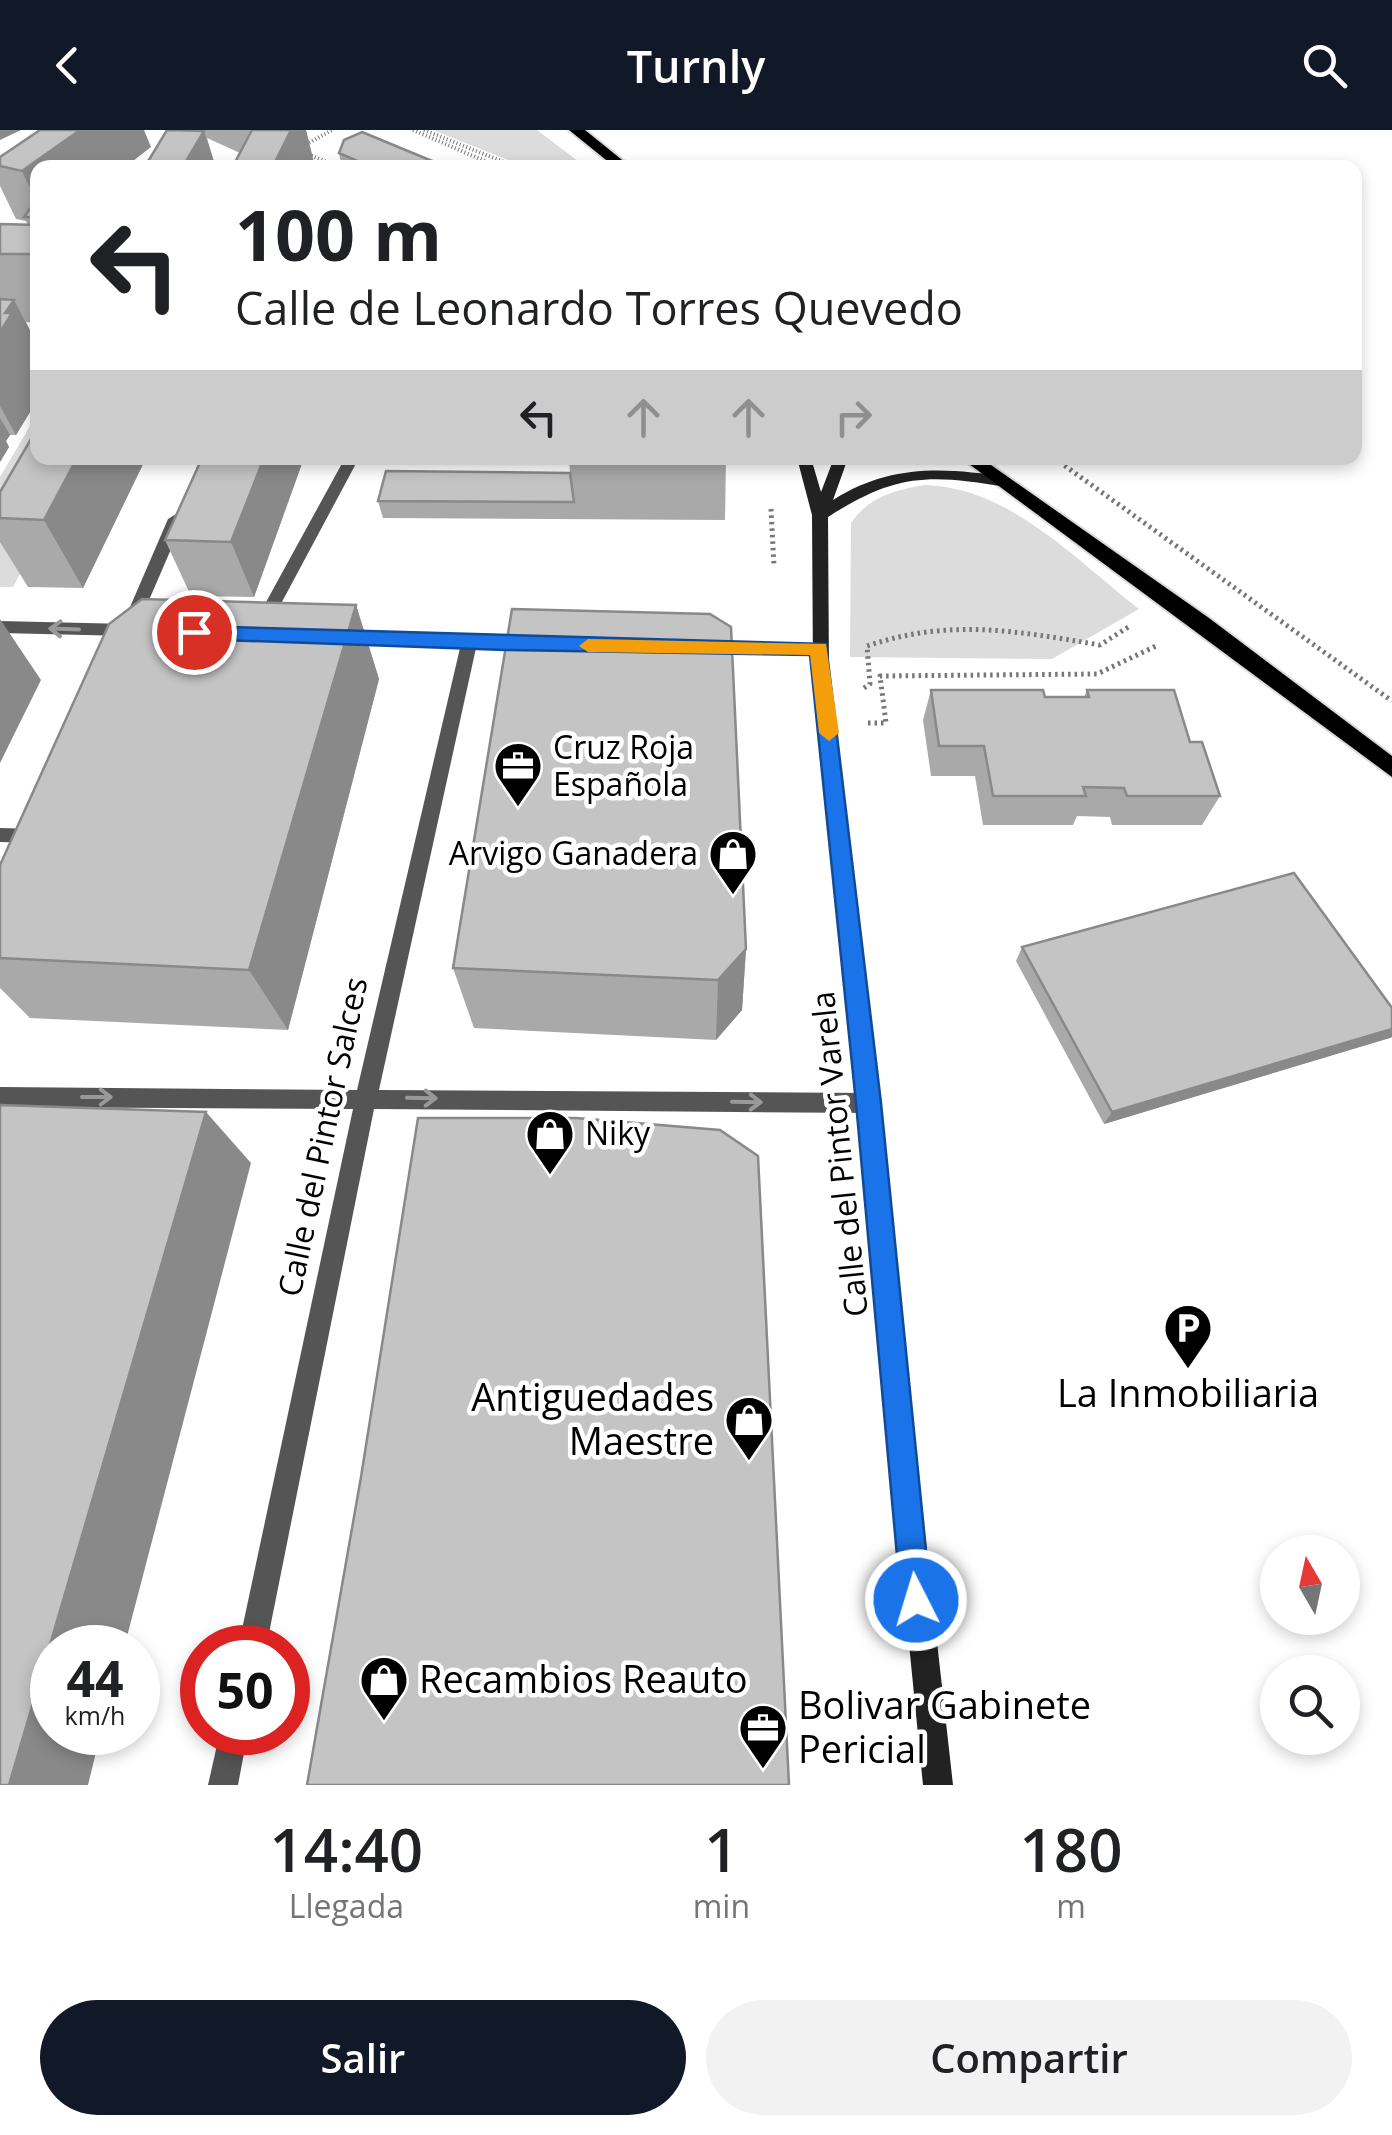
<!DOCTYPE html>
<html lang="es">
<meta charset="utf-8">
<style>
:root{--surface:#fff;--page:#f2f2f2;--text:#202124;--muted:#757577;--accent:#111827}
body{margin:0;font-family:"Open Sans",sans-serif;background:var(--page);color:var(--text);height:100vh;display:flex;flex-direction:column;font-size:38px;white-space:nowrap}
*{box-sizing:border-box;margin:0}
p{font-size:32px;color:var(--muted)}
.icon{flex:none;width:55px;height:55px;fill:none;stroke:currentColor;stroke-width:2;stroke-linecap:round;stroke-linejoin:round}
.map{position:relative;height:1655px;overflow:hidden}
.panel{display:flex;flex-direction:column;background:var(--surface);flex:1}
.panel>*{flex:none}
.top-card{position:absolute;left:30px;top:30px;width:1332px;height:305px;border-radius:20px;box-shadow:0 5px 15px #0003;background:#fff;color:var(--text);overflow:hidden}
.needle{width:65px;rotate:351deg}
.fabs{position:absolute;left:1260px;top:1405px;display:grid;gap:20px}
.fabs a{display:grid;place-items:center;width:100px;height:100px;border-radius:50%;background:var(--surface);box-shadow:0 5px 15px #0003;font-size:50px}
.speed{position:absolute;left:30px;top:1495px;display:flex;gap:20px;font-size:50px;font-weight:700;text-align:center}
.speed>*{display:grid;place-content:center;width:130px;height:130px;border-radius:50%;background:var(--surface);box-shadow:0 5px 15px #0003;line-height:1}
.speed small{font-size:25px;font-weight:400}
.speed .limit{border:15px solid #d22;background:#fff;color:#111}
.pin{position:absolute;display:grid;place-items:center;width:85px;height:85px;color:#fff;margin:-42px;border:5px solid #fff;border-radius:50%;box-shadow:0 2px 10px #0007}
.me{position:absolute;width:110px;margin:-55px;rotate:355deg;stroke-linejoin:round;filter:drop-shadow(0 0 8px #0008)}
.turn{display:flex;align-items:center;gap:35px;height:210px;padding:0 40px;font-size:45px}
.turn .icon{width:130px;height:130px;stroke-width:2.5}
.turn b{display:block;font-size:70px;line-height:85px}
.lanes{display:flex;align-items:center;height:95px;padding:0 40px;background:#0003;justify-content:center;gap:50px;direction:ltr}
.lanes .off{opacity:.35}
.eta{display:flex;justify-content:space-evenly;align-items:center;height:170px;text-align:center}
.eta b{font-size:60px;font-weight:600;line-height:70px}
.button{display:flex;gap:20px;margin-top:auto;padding:20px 40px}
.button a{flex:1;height:115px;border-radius:60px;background:var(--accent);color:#fff;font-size:40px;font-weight:600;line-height:115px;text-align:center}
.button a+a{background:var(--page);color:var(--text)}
header{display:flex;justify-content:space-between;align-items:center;height:130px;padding:0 40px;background:var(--accent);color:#fff;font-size:45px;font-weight:600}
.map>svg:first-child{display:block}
.green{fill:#dcdcdc}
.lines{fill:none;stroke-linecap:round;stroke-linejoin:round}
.primary-casing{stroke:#dbdbdb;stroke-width:4}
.path-far1{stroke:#777;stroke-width:4;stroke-dasharray:1 2.5;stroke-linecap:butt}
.path{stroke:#777;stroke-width:5;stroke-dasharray:2.5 4;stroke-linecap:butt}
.service{fill:#555;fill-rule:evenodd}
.pedestrian{fill:#555;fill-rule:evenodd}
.minor{fill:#555;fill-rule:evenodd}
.secondary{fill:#222;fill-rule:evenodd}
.primary{fill:#000;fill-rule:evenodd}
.wall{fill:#a9a9a9}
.shaded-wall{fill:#898989}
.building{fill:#c4c4c4;stroke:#898989;stroke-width:2.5}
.oneway{stroke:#999}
.route{fill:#1a73e8;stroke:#114b97;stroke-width:2.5}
.slow{fill:#f59e0b}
.labels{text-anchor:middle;stroke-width:9;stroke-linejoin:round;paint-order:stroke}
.poi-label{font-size:32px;fill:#000;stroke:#fff;text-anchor:start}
.street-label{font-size:32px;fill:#000;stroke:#fff}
.near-poi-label{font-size:38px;fill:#000;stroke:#fff;text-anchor:start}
</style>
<header><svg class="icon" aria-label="back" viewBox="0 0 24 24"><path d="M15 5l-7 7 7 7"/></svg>Turnly<svg class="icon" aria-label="search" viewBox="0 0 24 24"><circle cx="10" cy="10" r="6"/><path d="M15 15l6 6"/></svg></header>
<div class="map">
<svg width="1392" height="1655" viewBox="0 0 1392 1655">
<rect width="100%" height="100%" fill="#fff"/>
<path class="green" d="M433,0H537L586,37H526Z
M37,284L38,328H81L13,457H0V347Z
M925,355C1009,357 1076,430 1139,479L1052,529L850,527L851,393C869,367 894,360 925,355Z"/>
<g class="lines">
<g class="primary-casing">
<path id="primary" d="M569,0H585L632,38H616Z
M961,328H981L1209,488L1392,626V647Z"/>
</g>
<path class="path-far1" d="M413,0L501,38
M424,0L519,38
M303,16L332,0
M305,23L341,38"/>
<path class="path" d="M1054,328L1392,571
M771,379L774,436
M864,558L870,554L867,516C950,488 1016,501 1100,515L1130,496
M868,593H886L880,546L1097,544L1156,516"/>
<path class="service" d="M0,491L128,494L136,500L128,506L0,503Z
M0,698L37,699L46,706L37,713L0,712Z"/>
<path class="pedestrian" d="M345,328H359L268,498H256L254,494Z"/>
<path class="minor" d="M176,384L184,389L140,491L138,495H126L124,491L168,389Z
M341,502L532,508L540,514L532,520L476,518L379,960L868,963L876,966L879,973L876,980L868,983L374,979L266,1518H238L353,979L0,977V957L357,960L460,518L335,512V504Z
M706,513H819L827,519L819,525H706L698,519Z
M220,1602H248L238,1655H208Z"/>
<path class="secondary" d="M797,328H811L821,362L834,328H848L833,370C889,334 944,337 1007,347L1014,352L1007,357C929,344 896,343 828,387L829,545L953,1655H923L813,545L812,385Z"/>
<use href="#primary" class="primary"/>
</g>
<path class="wall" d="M167,0H306L314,33L313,38H232L240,23L207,8L216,38Z
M151,17L38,38V193L26,192L38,216V269L16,305H10L6,311L9,317L0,332V94L28,95L26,91L16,89L0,56V27Z
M339,23L449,38H342Z
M38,328H146L83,458L28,457L0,412V362Z
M202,328H304L254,467L191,466L165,410Z
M496,328H726L725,390L383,388L378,371L570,343L569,330L496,329Z
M356,475L379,549L288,900L30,888L0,858V735Z
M931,560L1045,567H1084L1087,560L1190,612L1220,666L1202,695H1112L1110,687L1077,686L1073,695H983L975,646H931L923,590Z
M1022,817L1392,878V907L1104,994L1016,831Z
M746,819L742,880L716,910L474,898L453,838Z"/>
<path class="shaded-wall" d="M0,0H21L0,10Z
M80,0H144L151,17L124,38H38V75L22,41Z
M291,0H306L314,33L313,38H272Z
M204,1L216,38H182Z
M14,170L38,216V269L16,305L0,276V202L5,183Z
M0,288L10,305L6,311L9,317L0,332Z
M77,328H146L83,458L44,390Z
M264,328H304L254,467L231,412Z
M356,475L379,549L288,900L249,840Z
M0,489L41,550L0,633Z
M746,819L742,880L716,910L718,850Z
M1392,899V907L1390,908L1104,994L1112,982Z
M206,982L251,1033L124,1518H52V1602H101L88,1655H9Z"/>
<path class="building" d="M40,0H80L22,41L0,36V27Z
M167,0L204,1L182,38H144Z
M252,0H291L272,38H232Z
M362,2L449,38H373L339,23L344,10Z
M38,68V87H24Z
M0,94L38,95V124H0Z
M0,169L14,170L5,183H12L0,202Z
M38,297V328H77L44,390L0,388V362Z
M202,328H264L231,412L165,410Z
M386,341L570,343L574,372L378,371Z
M142,469L356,475L249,840L0,828V735L109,494Z
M512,479L710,484L731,497L746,819L718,850L453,838Z
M931,560H1043L1045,567H1089L1087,560H1174L1190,612H1202L1220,666H1127L1124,658L1083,657L1086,666H993L984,616H939Z
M1294,743L1392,878V899L1112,982L1022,817Z
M0,975L206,982L9,1655H0Z
M418,988H576L720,1000L758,1026L789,1655H307L361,1347Z"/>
<defs><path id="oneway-shaft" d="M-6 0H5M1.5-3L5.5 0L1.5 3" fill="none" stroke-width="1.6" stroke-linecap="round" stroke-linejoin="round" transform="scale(2.5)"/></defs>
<g class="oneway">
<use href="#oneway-shaft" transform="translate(64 499) rotate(-178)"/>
<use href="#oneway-shaft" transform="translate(97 967)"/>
<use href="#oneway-shaft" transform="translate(422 968) rotate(1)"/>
<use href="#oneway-shaft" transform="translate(747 972) rotate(1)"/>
</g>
<path class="route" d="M194,496L826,514L881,973L931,1470L927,1481L916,1486L905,1481L901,1470L856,973L810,525L505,520L194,509L185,502Z"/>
<path class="slow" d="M588,509L826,514L839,603L829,611L819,603L810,525L588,522L579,516Z"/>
<defs>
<g id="office-pin" transform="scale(2.5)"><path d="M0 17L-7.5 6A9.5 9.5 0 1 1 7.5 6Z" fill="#000" stroke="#fff"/><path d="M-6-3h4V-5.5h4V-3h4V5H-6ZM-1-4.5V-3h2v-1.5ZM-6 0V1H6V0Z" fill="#fff"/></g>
<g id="shop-pin" transform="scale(2.5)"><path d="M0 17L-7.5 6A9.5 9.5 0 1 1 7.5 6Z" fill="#000" stroke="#fff"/><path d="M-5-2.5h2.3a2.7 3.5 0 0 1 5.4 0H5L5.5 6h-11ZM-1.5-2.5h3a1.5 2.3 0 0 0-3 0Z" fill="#fff"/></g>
<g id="parking-pin" transform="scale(2.5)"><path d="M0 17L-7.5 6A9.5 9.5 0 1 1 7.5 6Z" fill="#000" stroke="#fff"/><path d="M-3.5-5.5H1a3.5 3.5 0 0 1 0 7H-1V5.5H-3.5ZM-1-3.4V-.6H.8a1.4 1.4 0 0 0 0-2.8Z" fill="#fff"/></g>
</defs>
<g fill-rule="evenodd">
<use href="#office-pin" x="518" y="636"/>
<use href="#shop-pin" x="733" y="724"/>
<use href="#shop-pin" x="550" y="1004"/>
<use href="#parking-pin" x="1188" y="1198"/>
<use href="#shop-pin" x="749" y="1290"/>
<use href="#shop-pin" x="384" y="1550"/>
<use href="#office-pin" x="763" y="1598"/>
</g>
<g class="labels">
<g class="poi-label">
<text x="553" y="629">Cruz Roja<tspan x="553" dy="37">Española</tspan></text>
<text x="698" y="735" text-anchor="end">Arvigo Ganadera</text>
<text x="585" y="1015">Niky</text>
</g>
<g class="street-label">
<text transform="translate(323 1007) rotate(-78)" y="11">Calle del Pintor Salces</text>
<text transform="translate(840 1024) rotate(-96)" y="11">Calle del Pintor Varela</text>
</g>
<g class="near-poi-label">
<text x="1188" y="1277" text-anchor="middle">La Inmobiliaria</text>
<text x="714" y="1281" text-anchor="end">Antiguedades<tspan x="714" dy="44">Maestre</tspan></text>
<text x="419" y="1563">Recambios Reauto</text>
<text x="798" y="1589">Bolivar Gabinete<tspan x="798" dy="44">Pericial</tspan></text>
</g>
</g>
</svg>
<div class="fabs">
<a><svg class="needle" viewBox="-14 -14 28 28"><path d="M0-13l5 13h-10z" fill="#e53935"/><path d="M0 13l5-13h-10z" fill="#757577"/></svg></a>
<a><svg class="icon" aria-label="search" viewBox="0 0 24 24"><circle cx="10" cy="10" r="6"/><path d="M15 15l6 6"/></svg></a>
</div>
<div class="speed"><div>44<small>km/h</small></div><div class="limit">50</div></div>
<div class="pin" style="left:194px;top:502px;background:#d93025"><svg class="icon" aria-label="arrive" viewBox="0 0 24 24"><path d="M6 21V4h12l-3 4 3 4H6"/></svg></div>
<svg class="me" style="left:916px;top:1470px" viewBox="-20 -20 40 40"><circle r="17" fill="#1a73e8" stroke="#fff" stroke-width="3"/><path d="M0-11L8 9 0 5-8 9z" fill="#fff"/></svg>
<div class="top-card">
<div class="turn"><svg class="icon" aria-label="left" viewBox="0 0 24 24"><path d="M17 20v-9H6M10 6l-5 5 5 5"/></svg><div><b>100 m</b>Calle de Leonardo Torres Quevedo</div></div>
<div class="lanes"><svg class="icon" aria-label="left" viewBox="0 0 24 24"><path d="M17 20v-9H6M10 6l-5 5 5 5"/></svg><svg class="icon off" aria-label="ahead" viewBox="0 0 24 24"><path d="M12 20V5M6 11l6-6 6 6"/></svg><svg class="icon off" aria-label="ahead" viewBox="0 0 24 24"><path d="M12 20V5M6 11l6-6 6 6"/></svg><svg class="icon off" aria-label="right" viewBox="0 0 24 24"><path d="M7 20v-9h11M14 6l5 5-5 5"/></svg></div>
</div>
</div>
<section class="panel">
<div class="eta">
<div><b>14:40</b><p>Llegada</p></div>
<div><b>1</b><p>min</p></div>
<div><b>180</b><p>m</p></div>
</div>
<div class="button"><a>Salir</a><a>Compartir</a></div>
</section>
